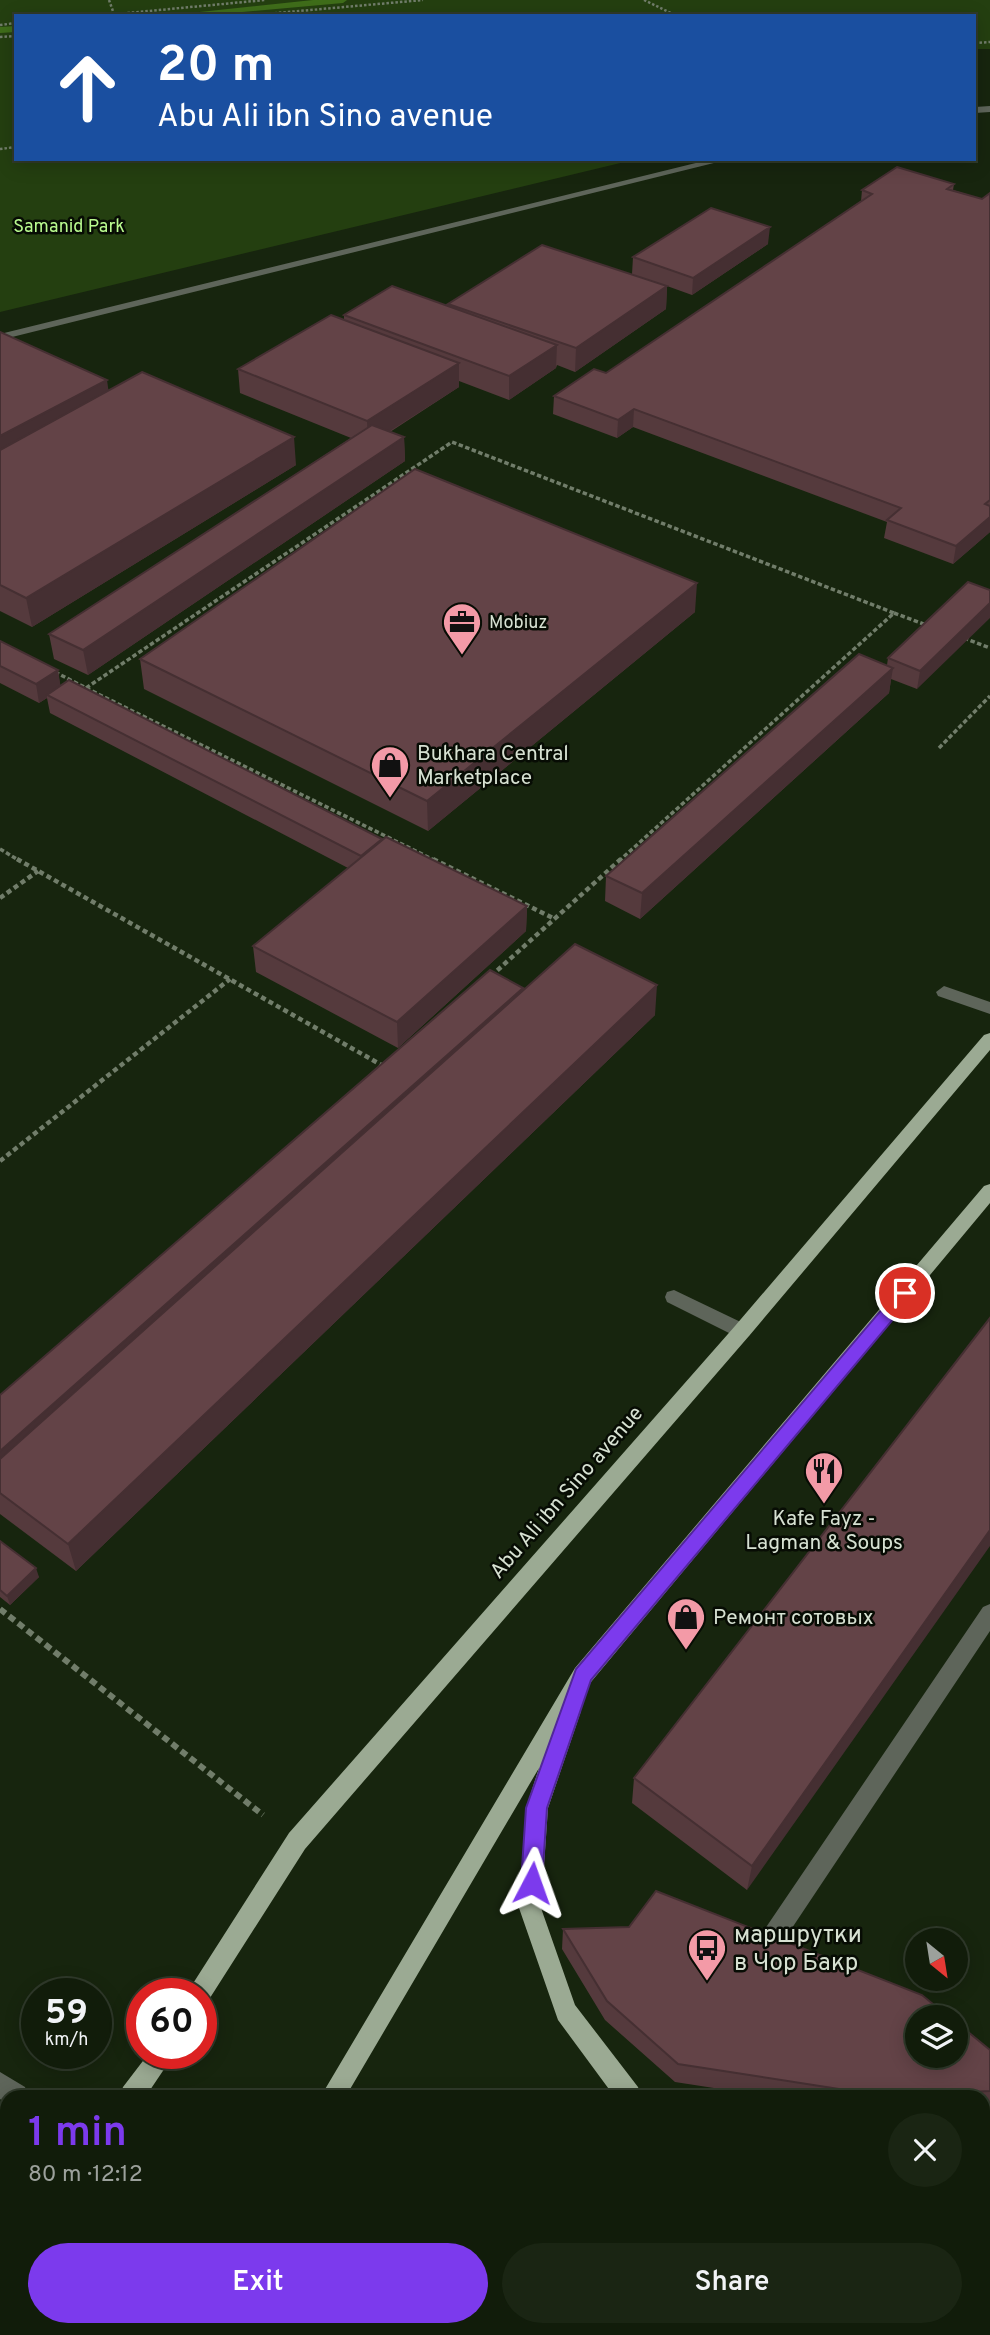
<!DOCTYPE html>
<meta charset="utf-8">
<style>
:root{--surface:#111c0a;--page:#1a2513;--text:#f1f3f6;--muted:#9ca19c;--line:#303a2b;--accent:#7c3aed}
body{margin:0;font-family:Overpass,sans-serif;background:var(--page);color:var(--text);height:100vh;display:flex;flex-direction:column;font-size:26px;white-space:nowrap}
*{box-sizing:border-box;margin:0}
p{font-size:23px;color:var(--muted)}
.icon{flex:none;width:38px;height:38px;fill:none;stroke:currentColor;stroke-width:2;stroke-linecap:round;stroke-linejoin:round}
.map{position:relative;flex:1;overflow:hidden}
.panel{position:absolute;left:0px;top:2090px;width:990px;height:247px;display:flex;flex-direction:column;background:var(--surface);border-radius:21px 21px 0 0;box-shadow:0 4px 18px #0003,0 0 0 2px var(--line)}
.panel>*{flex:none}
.banner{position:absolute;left:14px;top:14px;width:962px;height:147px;border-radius:0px;box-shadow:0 4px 18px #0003,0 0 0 2px var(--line);background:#1a4fa0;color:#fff;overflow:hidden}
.needle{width:46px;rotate:150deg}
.tools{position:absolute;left:905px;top:1928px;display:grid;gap:14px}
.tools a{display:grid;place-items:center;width:63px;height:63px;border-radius:50%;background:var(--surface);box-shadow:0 4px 18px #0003,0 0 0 2px var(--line);font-size:35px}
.speed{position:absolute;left:21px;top:1978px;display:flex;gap:14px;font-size:35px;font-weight:700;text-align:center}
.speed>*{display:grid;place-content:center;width:91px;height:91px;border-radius:50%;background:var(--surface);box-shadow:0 4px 18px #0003,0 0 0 2px var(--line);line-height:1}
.speed small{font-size:18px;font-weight:400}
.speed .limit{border:10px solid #d22;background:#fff;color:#111}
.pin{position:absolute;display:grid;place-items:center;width:60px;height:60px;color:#fff;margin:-30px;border:4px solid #fff;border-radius:50%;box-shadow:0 2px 7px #0007}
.me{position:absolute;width:77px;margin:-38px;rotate:4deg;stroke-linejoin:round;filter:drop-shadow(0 0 5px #0008)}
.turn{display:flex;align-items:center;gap:24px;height:147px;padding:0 28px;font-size:32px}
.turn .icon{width:91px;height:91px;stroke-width:2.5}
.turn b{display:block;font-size:49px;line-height:60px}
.round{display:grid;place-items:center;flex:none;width:74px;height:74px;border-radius:37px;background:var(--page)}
.head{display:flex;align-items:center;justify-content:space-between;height:119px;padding:0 28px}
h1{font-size:42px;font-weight:600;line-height:52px;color:var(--accent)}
.primary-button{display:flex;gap:14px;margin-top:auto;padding:14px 28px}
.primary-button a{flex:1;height:80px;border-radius:42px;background:var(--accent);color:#fff;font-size:28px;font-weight:600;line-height:80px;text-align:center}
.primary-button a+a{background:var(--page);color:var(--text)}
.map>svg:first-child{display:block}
.green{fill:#243f10}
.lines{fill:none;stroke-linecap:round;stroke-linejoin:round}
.stream{fill:#3f6d1a;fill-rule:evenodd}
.path-far3{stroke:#717d6a;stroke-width:2.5;stroke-dasharray:2.5 2;stroke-linecap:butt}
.path-far2{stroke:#717d6a;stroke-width:3.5;stroke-dasharray:4.5 2.5;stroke-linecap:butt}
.path-far1{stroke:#717d6a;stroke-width:4.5;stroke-dasharray:5 3.5;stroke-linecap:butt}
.path{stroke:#717d6a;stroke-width:6;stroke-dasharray:7 4.5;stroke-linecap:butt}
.lane{fill:#5e655a;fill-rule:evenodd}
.primary{fill:#9baa93;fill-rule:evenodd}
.wall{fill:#553a3d}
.shaded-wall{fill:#452f32}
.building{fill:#634347;stroke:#452f32;stroke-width:2}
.route{fill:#7c3aed;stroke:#51269a;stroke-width:2}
.labels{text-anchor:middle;stroke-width:5;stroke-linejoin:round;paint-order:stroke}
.far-park-label{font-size:18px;fill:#b9fa8f;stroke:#070c04}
.far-poi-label{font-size:18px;fill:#d7e1d2;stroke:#070c04;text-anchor:start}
.poi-label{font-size:21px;fill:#d7e1d2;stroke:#070c04;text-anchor:start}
.street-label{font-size:21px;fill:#d7e1d2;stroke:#070c04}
.near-poi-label{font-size:24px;fill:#d7e1d2;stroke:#070c04;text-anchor:start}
</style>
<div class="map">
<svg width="990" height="2335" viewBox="0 0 990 2335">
<rect width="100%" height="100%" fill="#17250e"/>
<path class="green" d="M0,0H990V49H975V16H16V159H637L0,312Z"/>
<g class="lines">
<path class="stream" d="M313,0H347L343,3L199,16H162Z
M16,26V32L0,33V27Z"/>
<path class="path-far3" d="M109,0L114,14
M644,0L677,16
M96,16L265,0
M243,16L423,0
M0,25L16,23
M0,37L16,36
M975,43L990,42
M0,149L16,147"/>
<path class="path-far2" d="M894,613L929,626
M964,638L990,648
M55,672L86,688L452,442L894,613L619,861
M86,688L436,861
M939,748L990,696
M0,849L20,861"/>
<path class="path-far1" d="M17,859L385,1067
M433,859L555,919
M0,898L38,871
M491,976L621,859
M0,1161L230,979"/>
<path class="path" d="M0,1609L263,1815"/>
<path class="lane" d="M990,106V112L975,113V107Z
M712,159H730L0,340V334Z
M944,986L990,1002V1014L938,996L936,992Z
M674,1290L749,1326L751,1331L749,1336L742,1338L735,1336L667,1302L665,1297L667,1292Z
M990,1604V1631L768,1964L760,1968L752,1964L748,1956L752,1948L983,1607Z
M0,2072L25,2087L28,2096H7V2104L0,2099Z"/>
<path class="primary" d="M990,1033V1050L749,1336L305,1849L208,2001L201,2004V1993H188L192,1985L289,1833L735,1326L984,1035Z
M990,1184V1203L591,1682L577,1704L581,1711L548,1808L541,1908L575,2005L638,2087L641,2096H614L558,2020L519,1908L526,1808L539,1768L346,2096H321L575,1668L984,1186Z
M149,2053H175L146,2096H120L123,2087Z
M990,2205V2231H984V2206Z
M7,2258V2291L0,2294V2261Z
M181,2329H208L206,2335H179Z
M311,2329H372L370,2335H309Z"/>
</g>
<path class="wall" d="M954,184L953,190L982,199L990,193V532L953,564L884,538L887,522L633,427L617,438L553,414L554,396L606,373L861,201L862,190Z
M768,244L692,295L667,286L666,309L575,372L557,365L556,368L509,400L459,381V387L390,432L404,437L405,461L88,675L54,659L49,634L351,438L240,393L238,369L344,320V315L448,306V304L632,274L633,257Z
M0,332L109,390L296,465L32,627L0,611Z
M968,582L917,689L891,679L889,693L640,919L605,901L606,876L887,665L888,658Z
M695,612L428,831L144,689L140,659Z
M0,641L58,670L60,686L382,839L527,906L526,931L398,1048L256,972L253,946L348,868L50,713L47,698L39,703L0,683Z
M523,990L655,1015L76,1571L0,1514V1395Z
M990,1318L747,1890L632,1803L634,1778Z
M0,1541L39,1577L10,1605L0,1597Z
M563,1929L990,2050V2108H984V2096H766L675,2082L605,2020L562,1949Z"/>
<path class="shaded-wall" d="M770,227L768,244L692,295L693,278Z
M667,286L666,309L575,372L576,348Z
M557,345L556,368L509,400V376Z
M459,363V387L368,445L367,421Z
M107,380L111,408L0,467V436Z
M634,409L633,427L617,438L618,420Z
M294,437L296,465L32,627L26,598Z
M404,437L405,461L88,675L83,650Z
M990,517V532L953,564L956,546Z
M697,583L695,612L428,831L427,801Z
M990,603V618L917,689L920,671Z
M893,668L889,693L640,919L642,893Z
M58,670L61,689L47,695V698L39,703L36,684Z
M527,906L526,931L398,1048L397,1022Z
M657,985L655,1015L76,1571L68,1544Z
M523,988V1013L0,1481V1451Z
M990,1530V1546L747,1890L752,1866Z
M36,1568L39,1577L10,1605L7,1596Z"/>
<path class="building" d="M897,167L954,184L947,189L982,199L990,193V500L985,504L990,506V517L956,546L887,520L901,508L634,409L618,420L554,396L594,369L606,373L872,194L862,190Z
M711,208L770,227L693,278L633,257Z
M542,245L667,286L576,348L448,304Z
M392,286L557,345L509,376L344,315Z
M331,315L459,363L367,421L238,369Z
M0,332L107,380L0,436Z
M142,372L294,437L26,598L0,585V450Z
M372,425L404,437L83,650L49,634Z
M415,469L697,583L427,801L140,659Z
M968,582L990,590V603L920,671L888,658Z
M0,641L58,670L36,684L0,666Z
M859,654L893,668L642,893L606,876Z
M69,680L382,839L361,856L47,695Z
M386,837L527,906L397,1022L253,946Z
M575,944L657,985L68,1544L0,1493V1459Z
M490,970L523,988L0,1451V1395Z
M990,1318V1530L752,1866L634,1778Z
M0,1541L36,1568L7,1596L0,1590Z
M656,1891L922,1995L950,2018H917V2056H956V2022L990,2050V2091L884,2096L678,2064L607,2001L563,1929L629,1927Z"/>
<path class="route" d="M905,1286L911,1288L914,1293L911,1298L591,1680L547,1808L542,1883L539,1890L532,1893L524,1890L521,1883L526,1808L576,1669L900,1288Z"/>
<defs>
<g id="office-pin" transform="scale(2.0125)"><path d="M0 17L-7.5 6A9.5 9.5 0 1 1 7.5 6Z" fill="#f39aa7" stroke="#070c04"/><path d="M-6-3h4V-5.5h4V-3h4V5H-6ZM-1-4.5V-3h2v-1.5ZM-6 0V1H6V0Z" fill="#111"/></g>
<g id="shop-pin" transform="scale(2.0125)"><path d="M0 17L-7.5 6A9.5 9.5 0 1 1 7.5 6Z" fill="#f39aa7" stroke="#070c04"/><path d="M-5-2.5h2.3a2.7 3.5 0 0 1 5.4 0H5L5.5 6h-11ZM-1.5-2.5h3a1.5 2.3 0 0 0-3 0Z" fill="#111"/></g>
<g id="restaurant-pin" transform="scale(2.0125)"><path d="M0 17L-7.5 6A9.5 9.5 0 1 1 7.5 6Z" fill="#f39aa7" stroke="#070c04"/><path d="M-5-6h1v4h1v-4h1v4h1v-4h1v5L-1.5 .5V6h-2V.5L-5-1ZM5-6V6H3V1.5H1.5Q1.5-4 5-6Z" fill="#111"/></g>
<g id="bus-pin" transform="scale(2.0125)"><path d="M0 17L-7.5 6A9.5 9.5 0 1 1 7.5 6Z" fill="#f39aa7" stroke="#070c04"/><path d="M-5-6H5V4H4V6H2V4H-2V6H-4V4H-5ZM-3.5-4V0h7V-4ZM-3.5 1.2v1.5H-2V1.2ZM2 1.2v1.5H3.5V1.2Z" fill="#111"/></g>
</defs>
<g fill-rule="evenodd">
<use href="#office-pin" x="462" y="622"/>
<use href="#shop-pin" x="390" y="765"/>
<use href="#restaurant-pin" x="824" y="1471"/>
<use href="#shop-pin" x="686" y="1617"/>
<use href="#bus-pin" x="707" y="1948"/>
</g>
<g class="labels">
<g class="far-park-label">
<text x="69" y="232">Samanid Park</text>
</g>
<g class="far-poi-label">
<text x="489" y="628">Mobiuz</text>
</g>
<g class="poi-label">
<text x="417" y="760">Bukhara Central<tspan x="417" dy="24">Marketplace</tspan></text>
<text x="824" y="1525" text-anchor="middle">Kafe Fayz -<tspan x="824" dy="24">Lagman &amp; Soups</tspan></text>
<text x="713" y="1624">Ремонт сотовых</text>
</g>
<g class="street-label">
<text transform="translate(566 1492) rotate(-49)" y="7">Abu Ali ibn Sino avenue</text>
</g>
<g class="near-poi-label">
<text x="734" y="1942">маршрутки<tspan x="734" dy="28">в Чор Бакр</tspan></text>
</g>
</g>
</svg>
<div class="tools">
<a><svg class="needle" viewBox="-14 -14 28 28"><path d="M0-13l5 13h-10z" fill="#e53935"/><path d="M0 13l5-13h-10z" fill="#9ca19c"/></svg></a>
<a><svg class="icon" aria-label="layers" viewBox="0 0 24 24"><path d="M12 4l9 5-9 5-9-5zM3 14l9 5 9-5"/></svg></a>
</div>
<div class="speed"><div>59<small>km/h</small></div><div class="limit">60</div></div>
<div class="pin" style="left:905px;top:1293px;background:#d93025"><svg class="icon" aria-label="arrive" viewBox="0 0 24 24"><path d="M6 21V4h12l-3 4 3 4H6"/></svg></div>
<svg class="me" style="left:532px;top:1883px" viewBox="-20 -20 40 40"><path d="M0-17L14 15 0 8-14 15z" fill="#7c3aed" stroke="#fff" stroke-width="4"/></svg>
<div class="banner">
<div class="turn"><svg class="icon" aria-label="ahead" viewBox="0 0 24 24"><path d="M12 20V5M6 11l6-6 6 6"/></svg><div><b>20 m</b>Abu Ali ibn Sino avenue</div></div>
</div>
<section class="panel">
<div class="head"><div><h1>1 min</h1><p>80 m · 12:12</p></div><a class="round"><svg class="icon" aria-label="close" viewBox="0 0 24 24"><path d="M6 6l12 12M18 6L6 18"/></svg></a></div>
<div class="primary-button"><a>Exit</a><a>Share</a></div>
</section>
</div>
